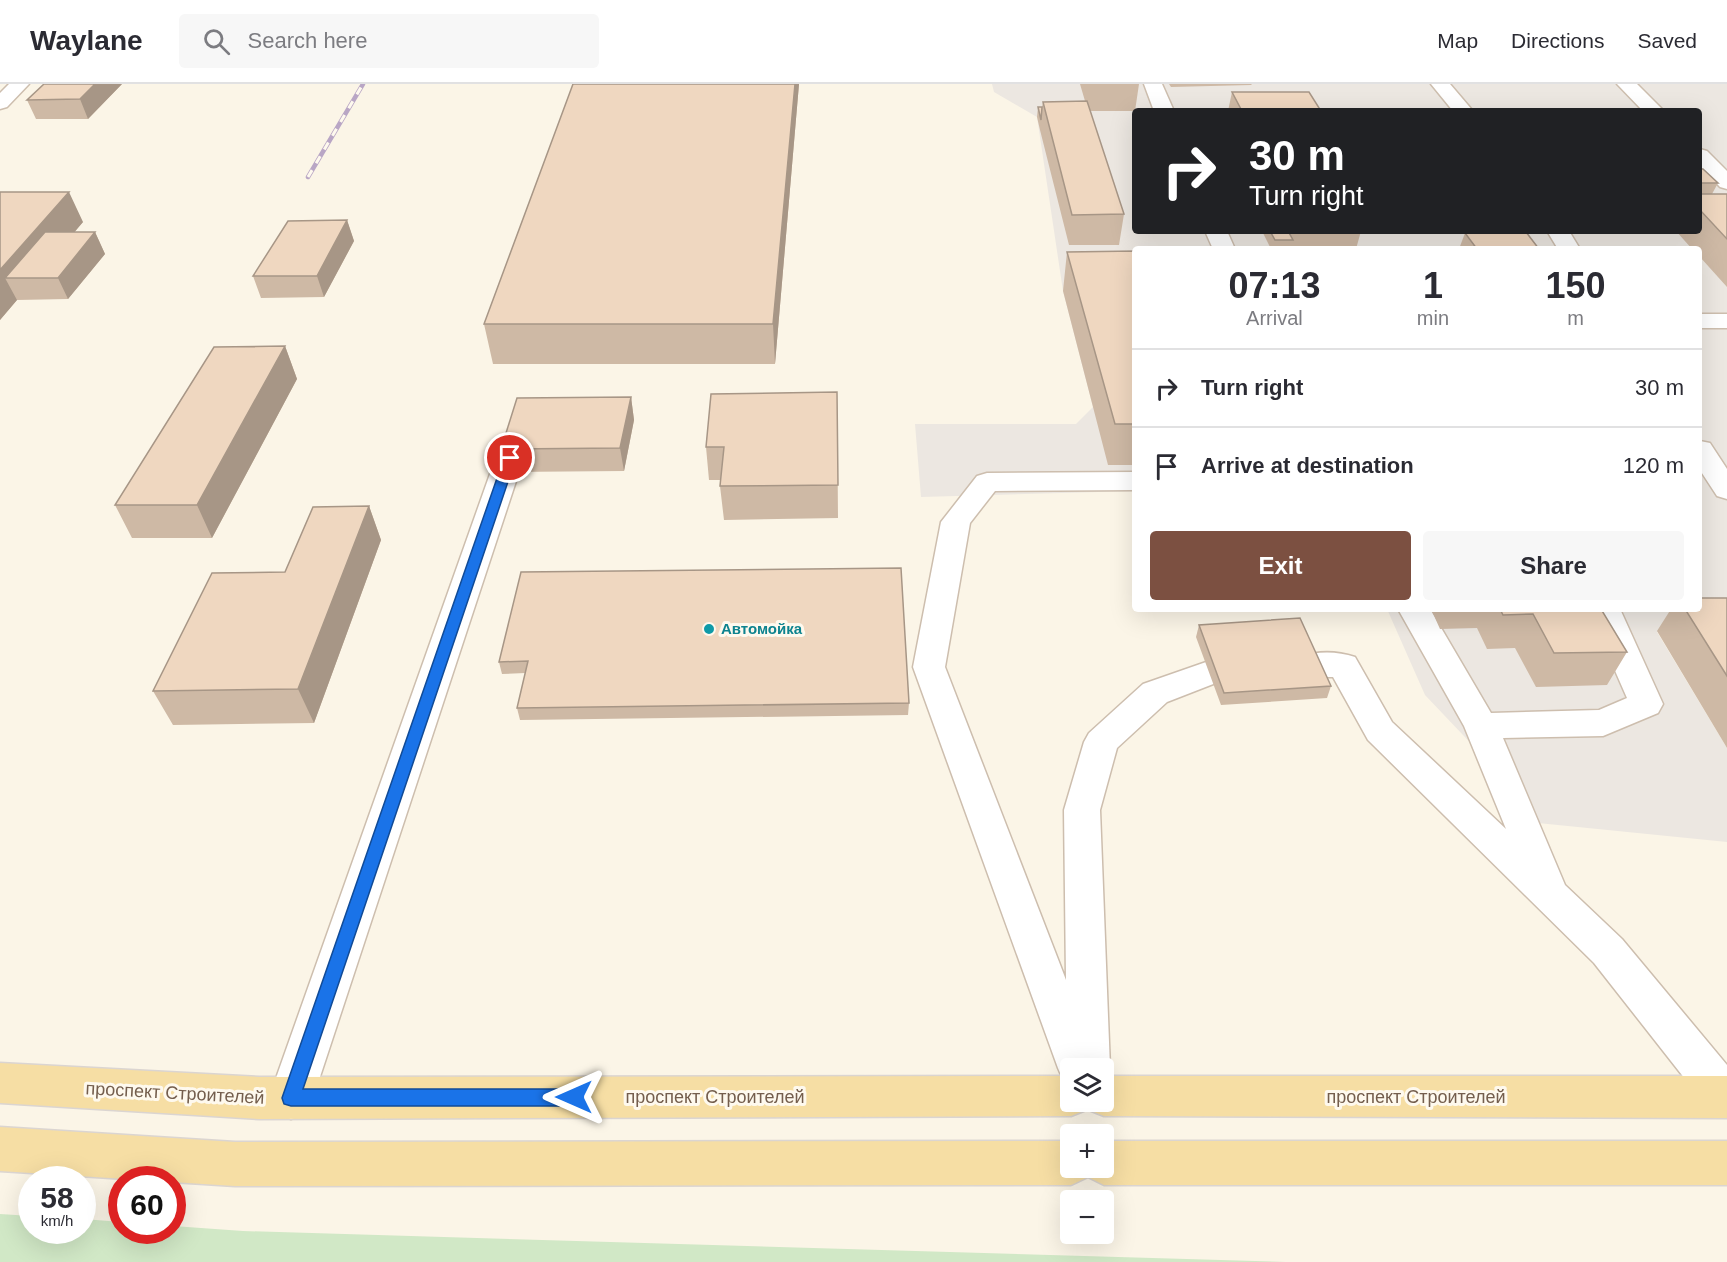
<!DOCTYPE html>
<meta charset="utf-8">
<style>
:root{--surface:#fff;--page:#f7f7f7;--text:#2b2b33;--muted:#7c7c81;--line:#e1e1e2;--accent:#7c5041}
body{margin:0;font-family:Arial,sans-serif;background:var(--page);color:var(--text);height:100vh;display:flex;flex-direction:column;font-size:22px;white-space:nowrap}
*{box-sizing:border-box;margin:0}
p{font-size:20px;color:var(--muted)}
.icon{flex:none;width:33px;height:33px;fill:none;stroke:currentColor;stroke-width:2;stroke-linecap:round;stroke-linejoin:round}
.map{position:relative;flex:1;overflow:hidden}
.side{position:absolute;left:1132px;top:162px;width:570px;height:366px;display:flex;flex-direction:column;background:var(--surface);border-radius:6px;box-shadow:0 6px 24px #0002}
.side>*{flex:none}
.banner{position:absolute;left:1132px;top:24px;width:570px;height:126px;border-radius:6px;box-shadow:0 6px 24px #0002;background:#202124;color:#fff;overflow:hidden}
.controls{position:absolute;left:1060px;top:974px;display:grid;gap:12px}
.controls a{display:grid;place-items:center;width:54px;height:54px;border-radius:6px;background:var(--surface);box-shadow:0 6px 24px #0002;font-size:30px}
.speed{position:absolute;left:18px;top:1082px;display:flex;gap:12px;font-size:30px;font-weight:700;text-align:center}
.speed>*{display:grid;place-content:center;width:78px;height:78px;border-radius:50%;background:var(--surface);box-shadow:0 6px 24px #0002;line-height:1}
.speed small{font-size:15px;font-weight:400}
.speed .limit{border:9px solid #d22;background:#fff;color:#111}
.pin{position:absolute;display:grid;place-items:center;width:51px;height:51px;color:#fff;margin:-26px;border:3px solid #fff;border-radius:50%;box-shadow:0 2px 6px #0007}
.me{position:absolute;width:66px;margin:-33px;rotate:270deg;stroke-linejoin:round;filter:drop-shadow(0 0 4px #0008)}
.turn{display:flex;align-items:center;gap:21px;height:126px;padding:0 18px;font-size:27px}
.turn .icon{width:78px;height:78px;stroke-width:2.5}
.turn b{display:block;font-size:42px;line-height:51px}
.eta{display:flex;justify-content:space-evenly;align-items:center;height:102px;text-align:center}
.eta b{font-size:36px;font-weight:700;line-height:42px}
.action{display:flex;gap:12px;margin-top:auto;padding:12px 18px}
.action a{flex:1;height:69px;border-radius:6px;background:var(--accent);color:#fff;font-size:24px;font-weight:700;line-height:69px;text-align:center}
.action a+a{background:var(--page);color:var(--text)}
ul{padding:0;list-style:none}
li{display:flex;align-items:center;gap:18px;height:78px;padding:0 18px;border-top:2px solid var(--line)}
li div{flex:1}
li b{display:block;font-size:22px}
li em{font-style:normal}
header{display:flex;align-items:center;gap:36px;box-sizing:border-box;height:84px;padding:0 30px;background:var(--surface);border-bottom:2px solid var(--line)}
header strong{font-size:28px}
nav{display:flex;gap:33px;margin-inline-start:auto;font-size:21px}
.search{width:420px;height:54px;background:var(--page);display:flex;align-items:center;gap:15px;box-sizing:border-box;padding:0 21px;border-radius:6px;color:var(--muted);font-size:22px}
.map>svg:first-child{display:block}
.industrial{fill:#ece7e1;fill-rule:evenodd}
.green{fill:#d1e8c6}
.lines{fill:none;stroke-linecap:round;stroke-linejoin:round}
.minor-casing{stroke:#cdbeae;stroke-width:3}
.major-casing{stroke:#dbd5d1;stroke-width:3}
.minor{fill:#fff;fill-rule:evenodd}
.major{fill:#f6dea4;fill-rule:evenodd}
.rail-casing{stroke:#b9a6c5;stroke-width:4.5}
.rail{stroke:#fef9ee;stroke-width:3;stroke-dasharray:8;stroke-linecap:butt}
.wall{fill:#ceb9a5}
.shaded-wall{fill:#a79686}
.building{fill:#efd7c0;stroke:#a79686;stroke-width:1.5}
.route{fill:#1a73e8;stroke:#114b97;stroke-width:1.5}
.culture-dot{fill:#0f9aa8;stroke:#fef9ee;stroke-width:2}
.labels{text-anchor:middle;stroke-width:6;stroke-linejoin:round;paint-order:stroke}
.culture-label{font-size:15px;font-weight:bold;fill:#0d838f;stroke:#fef9ee;text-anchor:start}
.near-street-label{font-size:18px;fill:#745e4d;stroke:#fef9ee}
</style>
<header>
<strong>Waylane</strong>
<div class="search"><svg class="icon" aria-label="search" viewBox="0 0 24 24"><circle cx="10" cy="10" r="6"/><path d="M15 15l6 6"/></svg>Search here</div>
<nav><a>Map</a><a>Directions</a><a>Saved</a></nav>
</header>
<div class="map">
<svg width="1727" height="1178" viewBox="0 0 1727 1178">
<rect width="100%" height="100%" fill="#fbf5e7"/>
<path class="industrial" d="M992,0H1727V547L1657,548L1727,664V758L1528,738L1500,690L1425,611L1387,525H1700V165H1136L1135,407L921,413L915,340H1076L1093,323L1063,207L1037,33L994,8ZM1136,27H1700V147H1136Z"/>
<path class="green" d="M0,1130L31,1132L32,1146H82L83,1135L121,1138L122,1146H172L173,1142L243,1147L1286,1178H0Z"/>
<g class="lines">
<g class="minor-casing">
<path id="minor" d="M9,0H29L7,23L0,25V9Z
M1144,0H1162L1174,27H1154Z
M1431,0H1450L1473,27H1453Z
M1617,0H1637L1664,27H1643Z
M1700,65L1707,67L1727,87V105L1720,103L1700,82Z
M1205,147H1227L1235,165H1213Z
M1547,147H1569L1580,165H1558Z
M1700,230H1727V244H1700Z
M1700,357L1710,359L1727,385V415L1717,412L1700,386Z
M510,365L520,367L524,373L313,1014L306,1029L291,1035L276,1029L269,1014L496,373L500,367Z
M1136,388V406L995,407L970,439L945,583L1066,896L1064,726L1084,658L1089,649L1143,600L1209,577L1221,581L1226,589L1221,597L1167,618L1117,664L1100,726L1110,984L1104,998V984H1071V1001L1064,998L1058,984L913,583L941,438L977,392L987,389Z
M1398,525H1430L1491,629L1599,626L1627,614L1588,525H1620L1663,620L1658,629L1603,652L1503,654L1565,801L1622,855L1727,981V1033L1711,1028L1594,879L1368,656L1333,593H1311L1299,589L1295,581L1299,573C1317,567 1337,567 1355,573L1392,638L1506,745L1464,642Z"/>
</g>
<g class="major-casing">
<path id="major" d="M0,979L259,993L1071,992V1017H1104V992H1727V1034L1104,1032L1089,1026L1088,1024L1086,1026L1071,1032L259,1035L0,1019Z
M0,1043L235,1058L1071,1057V1083H1104V1057H1727V1101H1104L1088,1093L1071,1101L235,1102L172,1098V1095H126L0,1087Z"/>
</g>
<use href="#minor" class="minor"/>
<use href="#major" class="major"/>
<g class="rail-casing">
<path id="rail" d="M308,93L363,0"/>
</g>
<use href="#rail" class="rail"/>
</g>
<path class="wall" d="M122,0L88,35H36L27,16Z
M573,0H799L775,280H493L484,240Z
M1080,0H1139L1135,27H1090L1124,130L1119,161H1069L1040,46L1037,33L1038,23H1042L1043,18L1085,17Z
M1169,0H1252L1251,1L1171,3Z
M1232,8L1321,27H1228Z
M1700,85L1718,99L1712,110H1727V203L1700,173V165H1692L1676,147H1700Z
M0,108L83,138L74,148H95L105,170L68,215L17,216L0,236Z
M347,136L354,157L324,213L261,214L253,192Z
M1262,147H1361L1356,165H1271Z
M1465,149L1539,165H1459Z
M1136,167V381H1108L1063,207L1067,168Z
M285,262L297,295L212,454H132L115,421Z
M837,308L838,434L724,436L720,402L721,396H709L706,363Z
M631,313L634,336L624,387L507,388L501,365Z
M369,422L381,456L314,639L173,641L153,607L285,488Z
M901,484L909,619L908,631L520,636L517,624L525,589L502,590L499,578Z
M1727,514V664L1657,547L1671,525H1700Z
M1182,525H1249L1182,527Z
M1431,525H1601L1627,568L1607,601L1536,603L1515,564L1487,565L1477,544L1440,545Z
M1199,541L1331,602L1327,614L1221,621L1196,553Z"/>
<path class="shaded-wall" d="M95,0H122L88,35L80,15Z
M795,0H799L775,280L773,240Z
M69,108L83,138L36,194H5L17,216L0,236V186Z
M347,136L354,157L324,213L317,192Z
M95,148L105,170L68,215L58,194Z
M285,262L297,295L212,454L197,421Z
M631,313L634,336L624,387L620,364Z
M369,422L381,456L314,639L298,605Z"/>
<path class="building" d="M44,0H95L80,15L27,16Z
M573,0H795L773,240H484Z
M1232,8H1309L1321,27H1242Z
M1087,17L1124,130L1072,131L1043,18Z
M1038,23H1042L1041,36Z
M1700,85H1703L1718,99H1700Z
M0,108H69L0,186Z
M1700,110H1727V155L1700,126Z
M347,136L317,192H253L288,137Z
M1270,147H1288L1293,156H1275Z
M45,148H95L58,194H5Z
M1526,148L1539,165H1477L1465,149Z
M1136,167V340H1115L1067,168Z
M285,262L197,421H115L214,263Z
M837,308L838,401L720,402L724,363H706L711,310Z
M631,313L620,364L501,365L517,314Z
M369,422L298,605L153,607L212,489L285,488L313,423Z
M901,484L909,619L517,624L528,577L499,578L521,488Z
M1700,514H1727V592L1685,525H1700Z
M1500,525H1601L1627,568L1554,569L1533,530L1503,531Z
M1300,534L1331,602L1224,609L1199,541Z"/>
<path class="route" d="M510,370L516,374L303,1005H574L581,1007L583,1013L581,1019L574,1022H291L284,1020L282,1014L504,374Z"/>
<circle class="culture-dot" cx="709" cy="545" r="6"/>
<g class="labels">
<g class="culture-label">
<text x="721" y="550">Автомойка</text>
</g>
<g class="near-street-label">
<text transform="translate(175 1009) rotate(3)" y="6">проспект Строителей</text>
<text x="715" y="1019">проспект Строителей</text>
<text x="1416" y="1019">проспект Строителей</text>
</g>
</g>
</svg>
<div class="controls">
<a><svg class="icon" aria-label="layers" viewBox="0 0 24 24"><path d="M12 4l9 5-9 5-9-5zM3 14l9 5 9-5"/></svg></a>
<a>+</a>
<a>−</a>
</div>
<div class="speed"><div>58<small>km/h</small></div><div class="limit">60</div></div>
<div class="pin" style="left:510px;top:374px;background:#d93025"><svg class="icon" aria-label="arrive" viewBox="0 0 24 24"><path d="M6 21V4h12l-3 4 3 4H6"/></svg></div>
<svg class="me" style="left:574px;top:1013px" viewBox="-20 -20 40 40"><path d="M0-17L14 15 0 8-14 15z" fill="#1a73e8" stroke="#fff" stroke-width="4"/></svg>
<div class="banner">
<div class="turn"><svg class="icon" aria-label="right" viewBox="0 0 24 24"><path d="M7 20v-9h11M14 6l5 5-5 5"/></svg><div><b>30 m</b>Turn right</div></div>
</div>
<section class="side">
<div class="eta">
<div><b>07:13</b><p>Arrival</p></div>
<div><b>1</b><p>min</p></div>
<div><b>150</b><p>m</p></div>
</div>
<ul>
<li><svg class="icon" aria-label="right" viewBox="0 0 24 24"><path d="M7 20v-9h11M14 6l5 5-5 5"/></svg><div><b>Turn right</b></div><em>30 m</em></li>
<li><svg class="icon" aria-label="arrive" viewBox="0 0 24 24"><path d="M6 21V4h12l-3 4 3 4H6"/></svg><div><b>Arrive at destination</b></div><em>120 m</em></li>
</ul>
<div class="action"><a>Exit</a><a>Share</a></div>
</section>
</div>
